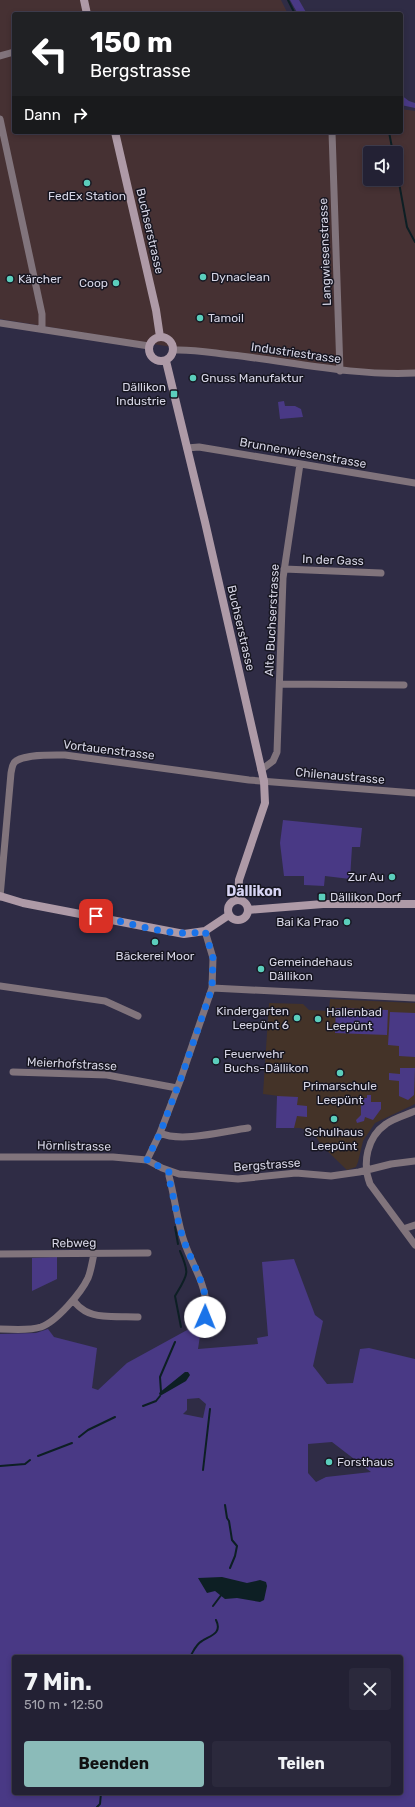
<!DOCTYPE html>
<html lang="de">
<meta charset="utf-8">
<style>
:root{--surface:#232134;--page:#2b293c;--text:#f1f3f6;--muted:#a3a3ac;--line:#403e4f;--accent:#8bbbb9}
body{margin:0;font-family:Rubik,sans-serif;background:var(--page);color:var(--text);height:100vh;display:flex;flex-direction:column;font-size:15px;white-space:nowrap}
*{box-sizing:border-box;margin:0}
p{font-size:13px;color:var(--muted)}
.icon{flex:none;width:22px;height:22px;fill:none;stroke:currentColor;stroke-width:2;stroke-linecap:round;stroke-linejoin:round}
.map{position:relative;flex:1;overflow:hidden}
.drawer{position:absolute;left:12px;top:1655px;width:391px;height:140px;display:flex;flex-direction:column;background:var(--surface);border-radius:4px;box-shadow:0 2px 6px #0003,0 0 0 1px var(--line)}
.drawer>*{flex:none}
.guide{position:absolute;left:12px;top:12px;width:391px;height:122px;border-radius:4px;box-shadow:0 2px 6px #0003,0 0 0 1px var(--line);background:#202124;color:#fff;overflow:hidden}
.controls{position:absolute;left:363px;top:146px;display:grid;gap:8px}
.controls a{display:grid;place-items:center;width:40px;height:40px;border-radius:4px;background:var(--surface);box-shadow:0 2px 6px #0003,0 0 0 1px var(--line);font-size:20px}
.pin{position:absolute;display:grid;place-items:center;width:34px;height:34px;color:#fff;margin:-17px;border-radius:8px;box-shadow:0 2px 6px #0006}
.me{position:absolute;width:44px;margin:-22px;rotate:1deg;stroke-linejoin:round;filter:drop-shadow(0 0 3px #0008)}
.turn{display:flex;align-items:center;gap:14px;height:84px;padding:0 12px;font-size:18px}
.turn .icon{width:52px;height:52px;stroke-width:2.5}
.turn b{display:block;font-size:28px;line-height:34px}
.then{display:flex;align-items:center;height:38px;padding:0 12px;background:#0003;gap:8px;font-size:15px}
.round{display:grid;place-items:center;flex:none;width:42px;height:42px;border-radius:4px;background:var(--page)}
.headline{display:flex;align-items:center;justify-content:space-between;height:68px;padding:0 12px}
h1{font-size:24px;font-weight:700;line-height:30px}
.action{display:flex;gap:8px;margin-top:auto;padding:8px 12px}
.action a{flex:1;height:46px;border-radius:4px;background:var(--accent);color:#111;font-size:16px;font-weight:700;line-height:46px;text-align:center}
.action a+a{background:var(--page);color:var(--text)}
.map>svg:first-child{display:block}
.industrial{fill:#463133;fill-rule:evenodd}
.education{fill:#443328}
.green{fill:#493985;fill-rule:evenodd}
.water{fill:#0d1f24}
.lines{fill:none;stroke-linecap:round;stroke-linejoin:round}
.stream{stroke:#0d1f24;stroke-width:2}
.street{stroke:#81747c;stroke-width:7}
.secondary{stroke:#ae9aa7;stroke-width:8}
.route{stroke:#1a73e8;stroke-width:7;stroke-dasharray:0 12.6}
.poi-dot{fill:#5bcebc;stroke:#171621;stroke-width:1.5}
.labels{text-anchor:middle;stroke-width:3;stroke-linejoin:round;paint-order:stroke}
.poi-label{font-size:12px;fill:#d6d5e5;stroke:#171621;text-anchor:start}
.street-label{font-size:12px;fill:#d6d5e5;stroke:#171621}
.quarter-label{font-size:14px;font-weight:bold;fill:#d8d5f5;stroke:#171621}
</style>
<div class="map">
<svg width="415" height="1807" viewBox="0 0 415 1807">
<rect width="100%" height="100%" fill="#2f2c45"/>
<path class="industrial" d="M0,0H281L288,14H14V132H401V109L415,111V373L400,374L184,349L0,319ZM370,153H396V179H370Z"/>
<path class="education" d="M330,999L415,1003V1104L375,1123L363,1141L358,1162L356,1167L347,1170L321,1145L313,1132L300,1128H278L279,1096L263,1094L269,1003L303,1004L309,1010L329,1011Z"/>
<path class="green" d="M290,0H299L307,14H298Z
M401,95L409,101L415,103V108L401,105Z
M284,401L285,406H295L301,409L303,417L280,419L278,402Z
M283,820L362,828L360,847H352L350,879L325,876L324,886L304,885V876H284L280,843Z
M336,1008L388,1010L387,1035L335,1033Z
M390,1012L415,1013V1057L399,1056V1046L388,1045Z
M400,1068H415L414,1095L408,1100L399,1096V1081L389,1080V1073L400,1074Z
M367,1095H371V1102H381V1109L373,1120L365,1117L364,1121L357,1123L356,1120L361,1115V1098H367Z
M277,1096L298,1097L297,1105L307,1106V1117L297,1116L294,1128H276Z
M57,1257V1279L32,1291V1258Z
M294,1259L315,1315L323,1321L313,1366L327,1384L353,1383L360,1349L369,1348L415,1359V1807H0V1334L36,1333L48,1329L54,1337L97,1348L92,1388L98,1390L127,1363L189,1329H201L198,1349L258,1344L257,1338L268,1336L262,1262ZM199,1398L206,1404L203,1418L183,1414L187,1410V1399ZM332,1442L371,1472L326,1477L316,1482L308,1473V1444ZM14,1657H401V1793H14Z"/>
<path class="water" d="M185,1372H188L190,1375L186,1381L160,1396L159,1393Z
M222,1577L247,1583L260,1580L266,1582L267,1586L264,1600L260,1602L237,1598L225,1599L215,1591L207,1593L198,1578Z"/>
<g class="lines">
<path class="stream" d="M288,0L295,14
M389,132L393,153
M396,166L407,227L415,242
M175,1227L178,1244
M180,1251C190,1274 188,1274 175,1296L181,1327
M161,1392L160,1377L175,1342
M143,1406L156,1401L160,1396
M79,1437L88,1430L115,1417
M38,1456L72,1443
M0,1466L25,1464L30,1460
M203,1470L210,1409
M225,1505L227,1518L229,1521L232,1540L237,1546L235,1556L230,1568
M213,1606L222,1594
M190,1657C193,1652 196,1644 202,1641C209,1636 223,1634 216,1620
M97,1807L100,1804L101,1793"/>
<path class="street" d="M0,56L14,52
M0,119L42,314V329
M332,132L340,371
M0,323L149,346
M174,350C193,349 213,353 232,355C293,362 353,376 415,373
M187,448L199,447L415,483
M284,569L381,573
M280,684L404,685
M261,770L273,761L277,752L283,578L300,464
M0,897L11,773C12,769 12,763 16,761C27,754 52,755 65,755L249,780L415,793
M0,986L105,1001L138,1016
M212,988L415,998
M13,1072L107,1075L177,1088
M415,1111C406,1115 394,1118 386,1124C367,1137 362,1163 370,1184L415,1245
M160,1133C181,1143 225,1131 248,1128
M0,1157H113L147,1160
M147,1160L162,1168L179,1174L238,1179L296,1173L331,1176L359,1172L391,1164L415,1161
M147,1160L160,1133L180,1081L212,988L213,958L205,931
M169,1172V1176C175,1198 177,1222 185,1244C192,1264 205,1283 206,1304C207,1314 205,1320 197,1325
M403,1229L415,1225
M0,1254L148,1253
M73,1300C76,1304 80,1308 85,1311C99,1319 122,1316 138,1317
M0,1329C13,1329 28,1331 41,1327C56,1322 81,1293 88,1278C91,1271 92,1262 94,1254"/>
<path class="secondary" d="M84,0L87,14
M115,132L156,310L160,337
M149 349a12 12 0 1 1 24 0a12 12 0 1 1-24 0Z
M166,361L205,522L264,781L265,803L239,880L238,900
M0,896L23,903L184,934L205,931L229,915
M228 910a10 10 0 1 1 20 0a10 10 0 1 1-20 0Z
M248,910L323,904H415"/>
</g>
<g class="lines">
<path class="route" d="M96,916C130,922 172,939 205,931L213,958L212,988L180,1081L160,1133L147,1160L169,1172L168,1176C174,1195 176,1216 182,1235C189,1259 212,1292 205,1317"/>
</g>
<g class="poi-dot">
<circle cx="87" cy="183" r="4"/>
<circle cx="203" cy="277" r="4"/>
<circle cx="10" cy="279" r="4"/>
<circle cx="116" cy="283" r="4"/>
<circle cx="200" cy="318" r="4"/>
<circle cx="193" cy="378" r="4"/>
<rect x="170" y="390" width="8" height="8" rx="2"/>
<circle cx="392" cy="877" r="4"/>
<rect x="318" y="893" width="8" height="8" rx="2"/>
<circle cx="347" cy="922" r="4"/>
<circle cx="155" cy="942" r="4"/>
<circle cx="261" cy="969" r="4"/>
<circle cx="297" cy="1018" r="4"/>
<circle cx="318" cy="1019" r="4"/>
<circle cx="216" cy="1061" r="4"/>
<circle cx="340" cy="1073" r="4"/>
<circle cx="334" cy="1119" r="4"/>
<circle cx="329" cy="1462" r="4"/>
</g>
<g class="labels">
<g class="poi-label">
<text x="87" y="200" text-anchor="middle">FedEx Station</text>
<text x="211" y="281">Dynaclean</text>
<text x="18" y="283">Kärcher</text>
<text x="108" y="287" text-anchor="end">Coop</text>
<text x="208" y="322">Tamoil</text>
<text x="201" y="382">Gnuss Manufaktur</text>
<text x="166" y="391" text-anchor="end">Dällikon<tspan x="166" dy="14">Industrie</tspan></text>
<text x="384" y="881" text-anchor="end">Zur Au</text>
<text x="330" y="901">Dällikon Dorf</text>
<text x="339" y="926" text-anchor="end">Bai Ka Prao</text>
<text x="155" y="960" text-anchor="middle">Bäckerei Moor</text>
<text x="269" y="966">Gemeindehaus<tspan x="269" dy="14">Dällikon</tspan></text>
<text x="289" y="1015" text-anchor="end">Kindergarten<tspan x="289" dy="14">Leepünt 6</tspan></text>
<text x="326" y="1016">Hallenbad<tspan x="326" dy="14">Leepünt</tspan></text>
<text x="224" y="1058">Feuerwehr<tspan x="224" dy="14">Buchs-Dällikon</tspan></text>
<text x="340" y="1090" text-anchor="middle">Primarschule<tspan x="340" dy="14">Leepünt</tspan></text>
<text x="334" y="1136" text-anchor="middle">Schulhaus<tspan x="334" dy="14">Leepünt</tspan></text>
<text x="337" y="1466">Forsthaus</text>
</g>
<g class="street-label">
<text transform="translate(150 231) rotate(77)" y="4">Buchserstrasse</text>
<text transform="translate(325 252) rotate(-92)" y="4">Langwiesenstrasse</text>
<text transform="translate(296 353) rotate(8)" y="4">Industriestrasse</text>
<text transform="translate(303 453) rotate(10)" y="4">Brunnenwiesenstrasse</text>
<text transform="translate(333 560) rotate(2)" y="4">In der Gass</text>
<text transform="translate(272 620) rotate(-87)" y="4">Alte Buchserstrasse</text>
<text transform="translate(241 628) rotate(77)" y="4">Buchserstrasse</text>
<text transform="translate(109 750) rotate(7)" y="4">Vortauenstrasse</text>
<text transform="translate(340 776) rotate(5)" y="4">Chilenaustrasse</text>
<text transform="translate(72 1064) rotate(3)" y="4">Meierhofstrasse</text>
<text transform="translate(74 1146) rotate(1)" y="4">Hörnlistrasse</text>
<text transform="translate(267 1165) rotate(-4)" y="4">Bergstrasse</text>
<text transform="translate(74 1243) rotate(-1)" y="4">Rebweg</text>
</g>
<g class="quarter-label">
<text x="254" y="896">Dällikon</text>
</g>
</g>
</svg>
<div class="controls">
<a><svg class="icon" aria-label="sound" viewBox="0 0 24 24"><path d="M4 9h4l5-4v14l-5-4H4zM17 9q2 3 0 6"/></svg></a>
</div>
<div class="pin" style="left:96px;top:916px;background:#d93025"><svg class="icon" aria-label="arrive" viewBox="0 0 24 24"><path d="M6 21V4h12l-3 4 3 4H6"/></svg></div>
<svg class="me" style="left:205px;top:1317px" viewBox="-20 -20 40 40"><circle r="19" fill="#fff"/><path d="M0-13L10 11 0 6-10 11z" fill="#1a73e8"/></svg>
<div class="guide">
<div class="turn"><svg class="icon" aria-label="left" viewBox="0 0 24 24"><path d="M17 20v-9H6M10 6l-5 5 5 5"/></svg><div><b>150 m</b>Bergstrasse</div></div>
<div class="then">Dann<svg class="icon" aria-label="right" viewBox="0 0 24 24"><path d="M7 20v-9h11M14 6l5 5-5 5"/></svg></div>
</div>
<section class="drawer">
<div class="headline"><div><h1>7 Min.</h1><p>510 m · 12:50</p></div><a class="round"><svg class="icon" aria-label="close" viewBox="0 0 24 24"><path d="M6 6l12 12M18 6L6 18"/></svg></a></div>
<div class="action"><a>Beenden</a><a>Teilen</a></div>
</section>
</div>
